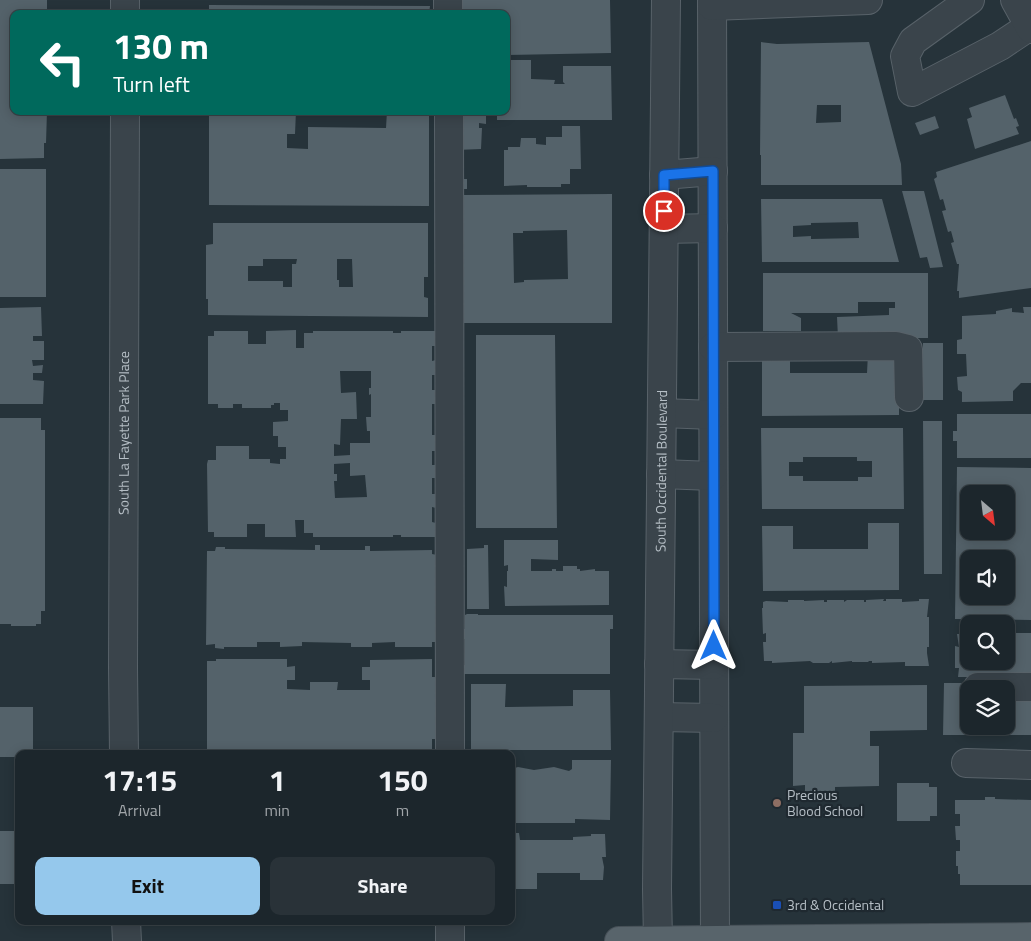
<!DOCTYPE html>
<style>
:root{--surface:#1c262c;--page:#293238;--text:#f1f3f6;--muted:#a0a5a9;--line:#3a4348;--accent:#95c8ec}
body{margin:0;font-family:"Titillium Web",sans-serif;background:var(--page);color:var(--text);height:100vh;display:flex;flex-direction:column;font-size:19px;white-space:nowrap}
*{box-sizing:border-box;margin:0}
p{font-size:16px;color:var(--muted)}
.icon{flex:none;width:28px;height:28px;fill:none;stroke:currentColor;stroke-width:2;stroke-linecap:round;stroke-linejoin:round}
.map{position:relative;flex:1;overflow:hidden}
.drawer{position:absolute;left:15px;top:750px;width:500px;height:175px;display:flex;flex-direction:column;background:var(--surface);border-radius:10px;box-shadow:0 2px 12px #0003,0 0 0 1px var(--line)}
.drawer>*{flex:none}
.guide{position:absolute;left:10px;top:10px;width:500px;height:105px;border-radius:10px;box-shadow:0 2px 12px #0003,0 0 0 1px var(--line);background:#00695c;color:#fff;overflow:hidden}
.needle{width:32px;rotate:152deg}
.controls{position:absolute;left:960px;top:485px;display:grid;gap:10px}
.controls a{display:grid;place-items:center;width:55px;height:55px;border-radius:10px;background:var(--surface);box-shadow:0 2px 12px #0003,0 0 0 1px var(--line);font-size:25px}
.pin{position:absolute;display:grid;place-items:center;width:42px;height:42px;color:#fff;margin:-21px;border:2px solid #fff;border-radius:50%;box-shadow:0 1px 5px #0007}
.me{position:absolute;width:55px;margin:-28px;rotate:0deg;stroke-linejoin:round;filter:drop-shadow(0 0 4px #0008)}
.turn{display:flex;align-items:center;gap:18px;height:105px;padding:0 20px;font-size:22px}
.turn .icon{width:65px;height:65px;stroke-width:2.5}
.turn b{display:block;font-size:35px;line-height:42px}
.eta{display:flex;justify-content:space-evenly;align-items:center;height:85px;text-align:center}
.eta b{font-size:30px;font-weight:700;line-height:35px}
.action{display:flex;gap:10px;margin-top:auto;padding:10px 20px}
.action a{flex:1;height:58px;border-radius:10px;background:var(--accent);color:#111;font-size:20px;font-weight:700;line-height:58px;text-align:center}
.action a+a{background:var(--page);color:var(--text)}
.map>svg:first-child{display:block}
.building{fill:#54626a;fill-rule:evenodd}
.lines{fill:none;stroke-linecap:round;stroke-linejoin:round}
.minor-casing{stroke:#586269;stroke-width:30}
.major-casing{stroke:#465057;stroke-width:30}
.minor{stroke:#3a444b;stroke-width:28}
.major{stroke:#58646b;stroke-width:28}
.route-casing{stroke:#114b97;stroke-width:12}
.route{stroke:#1a73e8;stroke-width:9}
.education-dot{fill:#8d6e63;stroke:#1f2930;stroke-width:2}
.transit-dot{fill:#1a4fb4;stroke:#1f2930;stroke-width:2}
.labels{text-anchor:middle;stroke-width:4.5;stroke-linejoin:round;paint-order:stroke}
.street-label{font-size:14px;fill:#b6bfc6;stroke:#1f2930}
.poi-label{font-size:14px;fill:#b6bfc6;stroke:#1f2930;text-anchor:start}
</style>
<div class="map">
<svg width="1031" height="941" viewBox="0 0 1031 941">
<rect width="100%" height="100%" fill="#26333a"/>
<path class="building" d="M0,0H47V14H14V111H47L46,143H44V158L0,159Z
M457,0H610L611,53L506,55V14H460Z
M209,5L430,6L429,14H209Z
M761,42L777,44L869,42L901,164L902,185H761V155H760ZM817,105H841V122L816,123Z
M506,60H531V79L555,80L554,84H565L563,82V66H611L612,120H497V111H506Z
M1005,95L1014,119L1016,118L1019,126L1016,127L1019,134L975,149L967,119L972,117L969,108Z
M209,111H296L295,134H287V148L308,149V127L386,128L387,111H429V206L209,205Z
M462,111H486V124L479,123V128H482L481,149L456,150Z
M935,116L939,128L920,135L915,123Z
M562,126H580L581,169H570V184H561V187H527V185L504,186V150H508V147H520L521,138H536V144L546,145V137H562Z
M1031,141V288L959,298V291H957L959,264H957L951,243L954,242L951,231L948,232L942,211L946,210L943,199L940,200L934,179L937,177L936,172Z
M0,169H46V297H0Z
M458,179H467V189H458Z
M902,191H924L943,267L930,268L927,257L920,258Z
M612,194V323H463L462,195ZM567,230L568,279L524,280V282L514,283L513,233H523V231Z
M761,199H882L899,262H762ZM858,222L859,238L811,239V236L793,237V226L811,225V223Z
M213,223H428V277H424V297L428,298V317L208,315V299H206V245L213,244ZM263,259H297L296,264H292V287H283V281H248V266H263ZM337,259H352L353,287H339V280H337Z
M763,273H928V338H838L837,317L889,315V308H895V302H858V313H791L801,318V331H763Z
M41,307L42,336H33V341H44V360H32L33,366L43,365L42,373H33V380L44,381L43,404H0V308Z
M1023,307H1031V383H1021L1013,391V401L962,402V392L958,390L957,377L967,376L966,354H957V340L962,339V316L996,314V311L1012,308V312L1024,313Z
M296,330V348H304V333H313V331H393V333H401V331H436L437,346H432V361L436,360L437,375H432V390H436L437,404H432V435H436V451H432V465H436V478H432V494H436V508L432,507V522L436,523V537H401V535H393V537H313V533H304V520H295L296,537H265V524H247V537H214V532H208L207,464L208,460H216V446H249V459H270V463L280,464V459H286V447H278V436H273V422L288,421V410H280V403H274V405H271V408H242V404H233V408H218V404H208V336H214V331H248V344H266V331ZM340,371H371V388H369V395L371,394V417H366L367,431H370V443H350V455L334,456V444L340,445L341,419H357L356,392L341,393ZM350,463V476L365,475L367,497L335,498L334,481H337V474H334V464Z
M476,335H555L557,528H476Z
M923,343H943V400H922Z
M868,353H899V415L762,416V357H790V373H867Z
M957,414H1031V458H957V441H953V431H957Z
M0,418H41V430H45V611H41V624H36V626H11V624H0Z
M923,421H942V574H924Z
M761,428H903L904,509H762ZM803,457H857V461H872V477H858V481H803V476H789V462H803Z
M957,467L1031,468V620L955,619ZM969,494H1006V531H969ZM969,559H1006V596H969Z
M868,523H899V590L763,591L762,526H793V549H868Z
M504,540H558V560L531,559V571H552V569H556V571H563V566H577V569H580V571L595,569V571H609V605L505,606L504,586L507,587V571H508V565L504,566Z
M315,545H320V550H365V546H370V551L432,550V554L437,555L436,642H432V647H395V642L372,643V647H351V643L302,642V646L280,647V642H257V647H224V649L215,648V644L206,645L207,551H215L216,547H225V549L315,550Z
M484,545H488L489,609H467V549L484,548Z
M884,599L883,601H886V599H902V602L919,601V599H929L927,617H929V647H927V653L929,666H905V662L872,663V661H868L869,662H852V661L832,663V661L829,663H813L810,661L772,663V661H764L763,642H766V633L763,634L762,608H763V602L766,601L788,602V600H804V601L824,600V602H827V600H844V602L847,600H864V602H866V600Z
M467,614H478V615H613V629H610V674H461V665H465V639H460V629H465V615Z
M959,632L969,633V661H1006V633H1031V677H958L959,668H955V646L959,647L957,634H959Z
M216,659H287V667L295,666V680H287V689L310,690V682H338L337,690H370V680H362V667H370V660L432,659V677H437V739H432V754L207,753V661H216Z
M944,683H966L965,735H943Z
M471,684H506L505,707L573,706V690H610L611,750H471Z
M927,685V730L870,731V746H879V786L835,787V791H805V785L793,786V733H804V686Z
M1006,690L1031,700V735H994V726H1006Z
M0,707H33V752H30V754H19V757H0Z
M572,760H611L610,820L575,819V823H511V769L518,767L534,770L554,767L569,771L572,769Z
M897,783H929V787H937V816H930V821H897Z
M985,797H995V799L1031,800V885H960V874H958V866H956V851H960V840H956L955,826H960V814H955V800H985Z
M0,831H19V884H0Z
M511,833H519L520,840H573V837L591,836V834H605L606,857H602L604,867L603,880H580V873H537V889H511Z"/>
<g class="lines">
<g class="minor-casing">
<g id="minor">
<path d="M448,0V14"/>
<path d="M712,0L715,941"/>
<path d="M970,0L913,41L905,56L912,92L1000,46L1030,26"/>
<path d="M1015,0L1031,29"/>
<path d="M712,6L868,0"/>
<path d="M125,14V0"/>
<path d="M449,111L450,754"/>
<path d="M664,175L713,171"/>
<path d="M664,229L713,228"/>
<path d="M713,347L896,346L908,349L909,397"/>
<path d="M662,413L713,415"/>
<path d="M661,474L713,476"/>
<path d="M659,664L714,665"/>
<path d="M978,687H1031"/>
<path d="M659,717L714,718"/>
<path id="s1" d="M124,754L123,668L125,111"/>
<path d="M966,763L1031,765"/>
<path d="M126,921L127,941"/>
<path d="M450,941V921"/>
<path id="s2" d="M658,941L657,889L666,0"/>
</g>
</g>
<g class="major-casing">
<path id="major" d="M619,941L1031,937"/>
</g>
<use href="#minor" class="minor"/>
<use href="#major" class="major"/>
</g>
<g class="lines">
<g class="route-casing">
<path id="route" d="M664,211V175L713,171L714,646"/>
</g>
<use href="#route" class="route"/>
</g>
<circle class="education-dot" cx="777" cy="803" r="5"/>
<rect class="transit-dot" x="772" y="900" width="10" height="10" rx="2.5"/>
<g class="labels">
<g class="street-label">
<text dy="5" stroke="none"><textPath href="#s1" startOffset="321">South La Fayette Park Place</textPath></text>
<text dy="5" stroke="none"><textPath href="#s2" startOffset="470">South Occidental Boulevard</textPath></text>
</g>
<g class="poi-label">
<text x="787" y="800">Precious<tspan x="787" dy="16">Blood School</tspan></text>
<text x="787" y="910">3rd &amp; Occidental</text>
</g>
</g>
</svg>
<div class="controls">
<a><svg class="needle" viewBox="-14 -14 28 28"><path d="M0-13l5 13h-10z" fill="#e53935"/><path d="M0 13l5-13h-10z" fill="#a0a5a9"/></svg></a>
<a><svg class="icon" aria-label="sound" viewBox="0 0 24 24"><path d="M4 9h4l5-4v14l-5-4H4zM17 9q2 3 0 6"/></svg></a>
<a><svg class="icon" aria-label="search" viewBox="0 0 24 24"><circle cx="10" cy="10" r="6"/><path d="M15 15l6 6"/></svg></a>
<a><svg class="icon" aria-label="layers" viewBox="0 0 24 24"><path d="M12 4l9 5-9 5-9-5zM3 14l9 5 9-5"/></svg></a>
</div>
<div class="pin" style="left:664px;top:211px;background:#d93025"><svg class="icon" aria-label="arrive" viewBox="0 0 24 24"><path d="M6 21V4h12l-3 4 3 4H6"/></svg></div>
<svg class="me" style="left:714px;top:646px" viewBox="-20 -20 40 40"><path d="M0-17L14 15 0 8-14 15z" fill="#1a73e8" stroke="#fff" stroke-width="4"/></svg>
<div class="guide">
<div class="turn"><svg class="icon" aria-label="left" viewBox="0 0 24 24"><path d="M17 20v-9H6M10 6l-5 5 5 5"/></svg><div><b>130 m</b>Turn left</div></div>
</div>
<section class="drawer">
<div class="eta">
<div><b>17:15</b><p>Arrival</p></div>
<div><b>1</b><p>min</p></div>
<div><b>150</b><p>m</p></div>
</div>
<div class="action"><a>Exit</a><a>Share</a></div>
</section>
</div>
